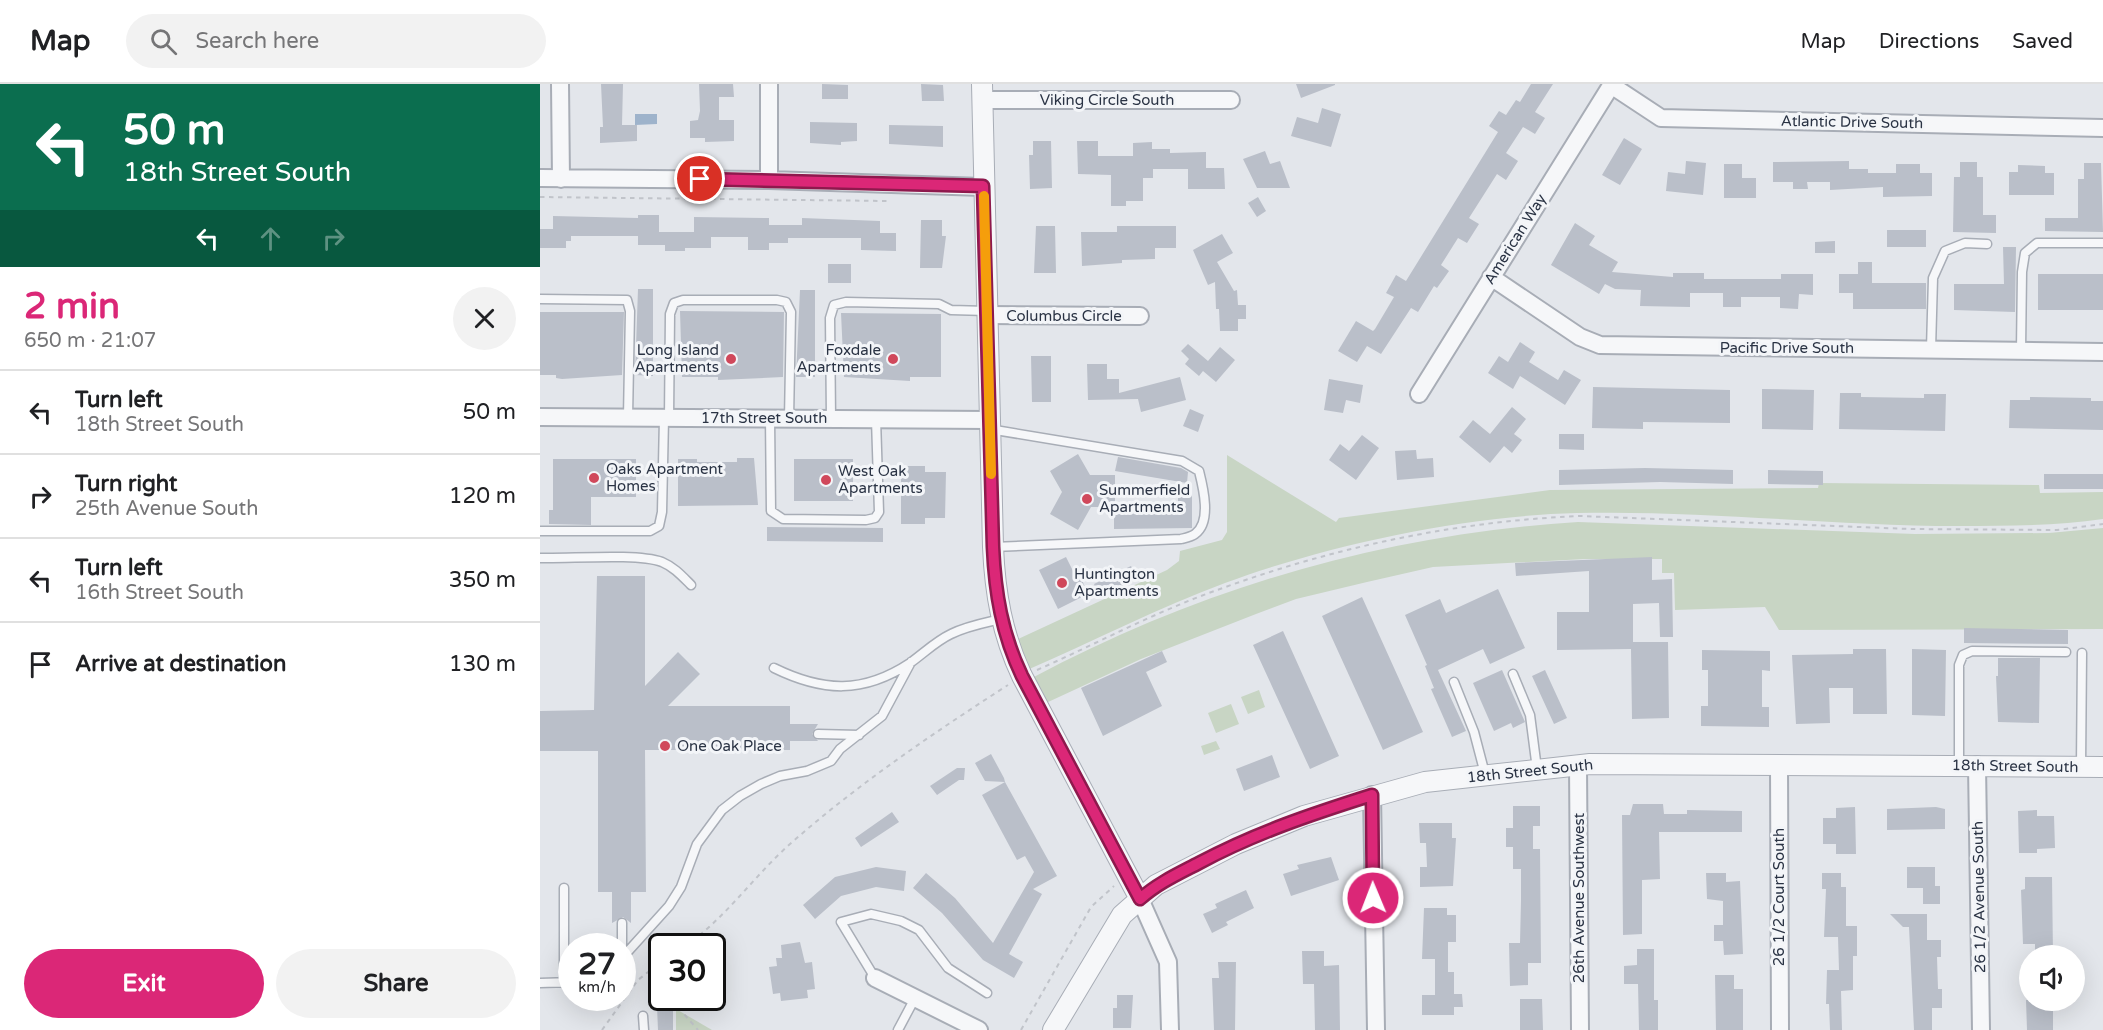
<!DOCTYPE html>
<meta charset="utf-8">
<style>
:root{--surface:#fff;--page:#f2f2f2;--text:#202124;--muted:#757577;--line:#e0e0e0;--accent:#db2777}
body{margin:0;font-family:"Varela Round",sans-serif;background:var(--page);color:var(--text);height:100vh;display:flex;flex-direction:column;font-size:22px;white-space:nowrap}
*{box-sizing:border-box;margin:0}
p{font-size:20px;color:var(--muted)}
.icon{flex:none;width:33px;height:33px;fill:none;stroke:currentColor;stroke-width:2;stroke-linecap:round;stroke-linejoin:round}
.map{position:relative;flex:1;overflow:hidden}
.drawer{display:flex;flex-direction:column;background:var(--surface);width:540px}
.drawer>*{flex:none}
.banner{background:#0b6e4f;color:#fff;overflow:hidden}
.controls{position:absolute;left:1479px;top:861px;display:grid;gap:12px}
.controls a{display:grid;place-items:center;width:66px;height:66px;border-radius:50%;background:var(--surface);box-shadow:0 6px 24px #0002;font-size:30px}
.speed{position:absolute;left:18px;top:849px;display:flex;gap:12px;font-size:30px;font-weight:700;text-align:center}
.speed>*{display:grid;place-content:center;width:78px;height:78px;border-radius:50%;background:var(--surface);box-shadow:0 6px 24px #0002;line-height:1}
.speed small{font-size:15px;font-weight:400}
.speed .limit{border:3px solid #111;border-radius:9px;background:#fff;color:#111}
.pin{position:absolute;display:grid;place-items:center;width:51px;height:51px;color:#fff;margin:-26px;border:3px solid #fff;border-radius:50%;box-shadow:0 2px 6px #0007}
.me{position:absolute;width:66px;margin:-33px;rotate:359deg;stroke-linejoin:round;filter:drop-shadow(0 0 4px #0008)}
.turn{display:flex;align-items:center;gap:21px;height:126px;padding:0 24px;font-size:27px}
.turn .icon{width:78px;height:78px;stroke-width:2.5}
.turn b{display:block;font-size:42px;line-height:51px}
.lanes{display:flex;align-items:center;height:57px;padding:0 24px;background:#0003;justify-content:center;gap:30px;direction:ltr}
.lanes .off{opacity:.35}
.round{display:grid;place-items:center;flex:none;width:63px;height:63px;border-radius:32px;background:var(--page)}
.headline{display:flex;align-items:center;justify-content:space-between;height:102px;padding:0 24px}
h1{font-size:36px;font-weight:700;line-height:45px;color:var(--accent)}
.action{display:flex;gap:12px;margin-top:auto;padding:12px 24px}
.action a{flex:1;height:69px;border-radius:36px;background:var(--accent);color:#fff;font-size:24px;font-weight:700;line-height:69px;text-align:center}
.action a+a{background:var(--page);color:var(--text)}
ul{padding:0;list-style:none}
li{display:flex;align-items:center;gap:18px;height:84px;padding:0 24px;border-top:2px solid var(--line)}
li div{flex:1}
li b{display:block;font-size:22px}
li em{font-style:normal}
header{display:flex;align-items:center;gap:36px;box-sizing:border-box;height:84px;padding:0 30px;background:var(--surface);border-bottom:2px solid var(--line)}
header strong{font-size:28px}
nav{display:flex;gap:33px;margin-inline-start:auto;font-size:21px}
.search{width:420px;height:54px;background:var(--page);display:flex;align-items:center;gap:15px;box-sizing:border-box;padding:0 21px;border-radius:33px;color:var(--muted);font-size:22px}
main{display:flex;flex:1;min-height:0}
.map>svg:first-child{display:block}
.green{fill:#c8d5c4}
.water{fill:#9eb3cb}
.building{fill:#babfc9}
.lines{fill:none;stroke-linecap:round;stroke-linejoin:round}
.service-casing{stroke:#a8adb6;stroke-width:11}
.minor-casing{stroke:#a8adb6;stroke-width:20}
.tertiary-casing{stroke:#a8adb6;stroke-width:22}
.path{stroke:#c1c4ca;stroke-width:2;stroke-dasharray:4.5 4.5;stroke-linecap:butt}
.service{stroke:#f6f7f9;stroke-width:8}
.minor{stroke:#f6f7f9;stroke-width:16}
.tertiary{stroke:#f6f7f9;stroke-width:20}
.route-casing{stroke:#8e194d;stroke-width:15}
.route{stroke:#db2777;stroke-width:10}
.slow{stroke:#f59e0b;stroke-width:10}
.poi-dot{fill:#d0485b;stroke:#f3f5f8;stroke-width:2}
.labels{text-anchor:middle;stroke-width:6;stroke-linejoin:round;paint-order:stroke}
.street-label{font-size:15px;fill:#2a3344;stroke:#f3f5f8}
.poi-label{font-size:15px;fill:#2a3344;stroke:#f3f5f8;text-anchor:start}
</style>
<header>
<strong>Map</strong>
<div class="search"><svg class="icon" aria-label="search" viewBox="0 0 24 24"><circle cx="10" cy="10" r="6"/><path d="M15 15l6 6"/></svg>Search here</div>
<nav><a>Map</a><a>Directions</a><a>Saved</a></nav>
</header>
<main>
<section class="drawer">
<div class="banner">
<div class="turn"><svg class="icon" aria-label="left" viewBox="0 0 24 24"><path d="M17 20v-9H6M10 6l-5 5 5 5"/></svg><div><b>50 m</b>18th Street South</div></div>
<div class="lanes"><svg class="icon" aria-label="left" viewBox="0 0 24 24"><path d="M17 20v-9H6M10 6l-5 5 5 5"/></svg><svg class="icon off" aria-label="ahead" viewBox="0 0 24 24"><path d="M12 20V5M6 11l6-6 6 6"/></svg><svg class="icon off" aria-label="right" viewBox="0 0 24 24"><path d="M7 20v-9h11M14 6l5 5-5 5"/></svg></div>
</div>
<div class="headline"><div><h1>2 min</h1><p>650 m · 21:07</p></div><a class="round"><svg class="icon" aria-label="close" viewBox="0 0 24 24"><path d="M6 6l12 12M18 6L6 18"/></svg></a></div>
<ul>
<li><svg class="icon" aria-label="left" viewBox="0 0 24 24"><path d="M17 20v-9H6M10 6l-5 5 5 5"/></svg><div><b>Turn left</b><p>18th Street South</p></div><em>50 m</em></li>
<li><svg class="icon" aria-label="right" viewBox="0 0 24 24"><path d="M7 20v-9h11M14 6l5 5-5 5"/></svg><div><b>Turn right</b><p>25th Avenue South</p></div><em>120 m</em></li>
<li><svg class="icon" aria-label="left" viewBox="0 0 24 24"><path d="M17 20v-9H6M10 6l-5 5 5 5"/></svg><div><b>Turn left</b><p>16th Street South</p></div><em>350 m</em></li>
<li><svg class="icon" aria-label="arrive" viewBox="0 0 24 24"><path d="M6 21V4h12l-3 4 3 4H6"/></svg><div><b>Arrive at destination</b></div><em>130 m</em></li>
</ul>
<div class="action"><a>Exit</a><a>Share</a></div>
</section>
<div class="map">
<svg width="1563" height="946" viewBox="0 0 1563 946">
<rect width="100%" height="100%" fill="#e3e6eb"/>
<path class="green" d="M687,371L796,438L799,434L1010,406L1278,404L1279,399L1499,401L1500,409L1563,408V435C1516,442 1467,442 1419,442C1292,442 1165,426 1037,429C924,432 791,460 685,499C618,524 554,557 487,586L476,556L627,486L639,477L640,467L682,456L687,448Z
M1038,438L1375,450L1509,449L1563,444V545L1239,546L1225,523L1135,526L1134,489H1122V475H1045L893,483L827,498L756,515L716,530L601,575L506,619L492,594C663,503 846,450 1038,438Z
M719,606L725,623L708,630L701,613Z
M691,620L699,640L676,649L668,629Z
M676,657L680,665L664,671L661,662Z
M136,925L172,946H136Z"/>
<path class="water" d="M95,30H117V40L95,41Z"/>
<path class="building" d="M61,0H83L82,41H97V57L60,59V43H63Z
M159,0H193L194,13H179V36H194V57L165,58V54H150V37L158,36L160,27Z
M282,0L308,1V15H282Z
M381,0L403,1L404,17H382Z
M756,0H795V1L761,14Z
M991,0H1013L995,28L1005,34L995,50L983,43L966,69L978,77L966,96L957,90L929,134L939,140L927,159L918,154L901,181L909,187L897,204L894,202L878,228L871,224L841,270L827,262L817,278L798,267L816,237L833,247L835,245L854,213L846,209L856,191L866,197L958,48L949,42L959,27L966,31L976,16L980,18Z
M782,24L801,30L791,63L751,52L757,33L778,39Z
M270,38L317,39V57L301,58V61L270,59Z
M349,41L403,42V63L349,60Z
M1084,54L1102,65L1080,101L1062,91Z
M493,57H511L512,104L490,105L489,71H493Z
M537,57H558V72H593V59L612,58V65H630V69L666,68V84H684L685,105H648V85H613V94H603V117H586V122H571V91L538,90Z
M725,67L730,80L740,77L750,104H717L703,75Z
M1146,77L1166,79L1163,111L1126,107L1128,88L1145,90Z
M1309,77V85H1328V89H1356V80H1380V89H1392V112L1343,113V103L1290,106V98H1267L1268,105H1253V98H1233V78Z
M1420,78H1437V93H1443V131H1456V149L1413,148L1414,93H1420Z
M1544,79H1561L1563,148L1505,147V134H1538V95H1544Z
M1184,80H1202V94H1216V114H1184Z
M1478,81L1505,82V89H1514V111H1469V88H1478Z
M718,113L726,127L717,133L708,119Z
M98,131H119V148H154V133L229,134V141H262V134L340,137V149H356V167L321,166V154H248V159H229V166H208V153H171V164H145V167H125V161H98V152H31V157H26V164H0V145H13V132L98,134Z
M381,136H402V152H406L402,184H380Z
M1035,139L1055,152L1049,161L1078,178L1072,188L1133,193V189H1164V195H1241V190H1273V211L1259,210L1258,225L1240,224V213H1201V223H1183V209H1150V223L1100,222L1101,206L1075,205L1065,200L1059,210L1011,181Z
M496,142H515L516,189H494Z
M577,142H636V164H615V175L582,176V179L542,182L541,148H577Z
M1347,146H1386V163H1347Z
M682,150L693,169L677,178L694,207L697,206L698,221H706V235H698V247H680L679,225H676L675,198L668,201L653,166Z
M1295,157V169H1275V158Z
M1463,163H1476L1475,228L1414,226V200H1464Z
M1318,178H1332V199H1386V225H1313V209H1299V190H1318Z
M288,180H311V199H288Z
M1498,190H1563V226H1498Z
M98,205H113V292L95,291Z
M260,206H275V293H256Z
M140,227L244,228L243,293L178,296V293H142Z
M0,228H84L82,291L22,295L16,294V291H0Z
M301,229L401,230V293H370V297L304,293Z
M980,258L995,268L989,278L1018,296L1024,286L1041,296L1025,321L980,292L973,305L948,289L959,272L968,278Z
M648,260L668,277L680,263L695,276L676,298L663,287L659,292L645,280L649,275L641,267Z
M491,272H511V318H492Z
M547,280H567V295H579V309L640,293L646,316L601,328L598,315L548,316Z
M789,295L823,301L820,319L806,316L803,329L784,326Z
M1053,303L1190,306V339L1103,338V345L1052,344Z
M1222,305L1274,306L1273,346L1222,345Z
M1300,309H1321V313L1384,314V310H1406L1405,347L1299,345Z
M1490,313L1551,314V317H1563V346L1469,344L1470,316H1490Z
M972,323L986,335L974,350L982,356L972,369L964,362L950,379L919,353L933,336L950,350Z
M650,325L664,331L658,348L643,342Z
M1019,350H1044V366L1019,365Z
M822,351L839,364L816,396L789,376L800,360L809,367Z
M876,366L877,375L893,374L894,393L857,396L855,367Z
M538,370L550,391H575V423H551L538,446L510,430L522,408L510,387Z
M578,373L641,384L648,388L647,399L575,387Z
M197,374H214L218,421L138,422V375H157V378H197Z
M13,375H96V413H51V441L9,440V426H13Z
M254,375H313V417H254Z
M361,382H385V388H406L405,434H385V440H361Z
M1105,384L1193,386V400L1120,398L1019,401V386Z
M1228,386L1283,387V401L1228,400Z
M1504,390H1563V405H1504Z
M638,401H652V444L574,445V430L638,429Z
M227,443L343,444V458L227,457Z
M526,473L534,489L538,487L548,510L518,525L499,486Z
M1112,473V496L1132,495L1133,553H1120L1119,519L1093,520V558H1128L1129,634L1092,635L1091,565L1017,566V528H1049V487L976,492L975,479Z
M591,482L597,495L560,513L554,500Z
M57,492H105V602L138,568L160,590L128,622H250V640H278L272,650L278,657H250V666H105L106,808H91V839L83,833L72,839V808H58V667H0V627L54,626Z
M958,505L985,564L950,580L943,565L898,586L926,647L912,653L891,605L894,604L885,582L887,581L865,531L900,515L906,529Z
M822,513L883,648L843,666L782,532Z
M1424,544L1528,546V560L1424,559Z
M743,547L799,672L770,685L713,561Z
M1313,565H1346L1347,630H1313V604H1289L1290,639L1256,640L1252,571L1313,570Z
M1372,565L1406,566L1405,632L1372,631Z
M1162,566L1230,567V587L1222,586V623H1229V643L1161,642V622H1168V586H1162Z
M622,567L627,578L606,588L622,622L563,652L541,604Z
M1458,574H1500L1499,639L1458,638L1456,592H1458Z
M962,586L985,638L973,644L971,639L954,647L933,599Z
M1005,586L1027,634L1014,640L992,592Z
M451,670L464,694L465,698L445,697L435,679Z
M732,671L740,693L704,707L696,685Z
M417,684H425L424,696H419L397,711L390,702Z
M465,698L517,792L493,805L502,810L469,870L483,878L474,894L443,876L402,829L373,804L386,789L415,814L453,859L494,788L485,772L477,776L442,711Z
M1093,720H1123L1124,730H1147V726L1202,727V748H1119L1120,795L1102,796V850L1083,851L1082,731H1090Z
M973,722H1000V742H993V765H1000L1001,879H988V901L970,902L969,859H980L981,817V785H973V763H966V744H973Z
M1315,723L1316,770H1296V760H1283V734H1296V724Z
M1396,723L1405,725V745L1347,746V725Z
M1497,726V732H1514L1515,764L1497,765V769H1479L1478,727Z
M352,728L359,738L321,763L315,754Z
M879,739H912V754H916L913,802L880,803V783H887L886,759H880Z
M791,773L799,796L751,812L743,790L759,785L757,781Z
M336,783L366,787L364,807L336,803L301,812L275,835L263,821L295,793Z
M1367,783H1395V802H1400V820H1383V804H1367Z
M1166,789H1186V798L1200,797L1203,870L1184,871L1183,857H1174V841H1183V817L1167,815Z
M1282,789H1301V803H1306V842H1317V872H1313V906L1301,907L1302,946H1290L1289,920H1286L1287,886H1299L1298,853H1284L1286,805H1282Z
M1485,793H1512L1513,872H1495V860H1483L1481,806L1485,805Z
M706,806L714,824L686,838L688,841L672,849L663,830L677,824L675,820Z
M884,824H907V831H916V858H908V888H914V910H922L923,923H914V931H882V911H895V875H882Z
M1350,830H1387V856H1401V873H1397L1398,905H1402V924H1392V946H1374L1369,843H1363Z
M260,858L265,879L272,878L275,905L267,906L268,914L241,917L240,909L233,910L229,883L237,882L236,874H242L241,861Z
M1097,865H1114V916H1118V946H1099L1098,900H1084V882L1097,881Z
M762,867H784V882L799,881L800,946H775L774,900H763Z
M678,878H696L695,946H674L672,894H679Z
M1175,891H1194V905H1203V946H1176Z
M577,911H593L591,944H573V924H577Z
M980,915H1002L1003,946H980Z
M1486,916H1513V946H1487Z
M117,922H133V946H118Z"/>
<g class="lines">
<g class="service-casing">
<path id="service" d="M0,215L87,216L90,227L88,333
M1391,265L1393,194L1405,167L1425,159L1447,160
M1481,266L1482,188L1485,169L1497,159H1563
M129,334L130,230L134,219L143,216H237L246,218L251,228L249,335
M230,334L231,427L243,435L326,436L335,434L339,428L336,335
M291,335L290,234L294,221L306,218L399,220L411,226L447,227
M449,345L642,377L659,387C663,403 672,438 655,450C651,453 645,454 641,455L453,463
M0,447H110L119,442L122,428L124,334
M0,474C30,475 96,469 122,478C134,483 142,492 151,501
M234,584C283,608 323,610 370,579C384,569 396,557 411,550C427,542 444,539 461,535
M973,590L990,631L997,685
M914,598L934,648L945,690
M278,650L319,651
M1419,681V581L1423,571L1432,567L1526,568
M1541,682L1542,569
M24,804V899
M82,839V862
M82,874L129,822L141,803L157,760L182,726L200,712L221,700L240,692L267,687L291,677L300,665L342,632L371,578
M335,894L301,838L331,830L361,837L379,846L408,884L447,909
M0,899L32,898
M103,932L104,946
M358,946L375,914"/>
</g>
<g class="minor-casing">
<path id="minor" d="M20,0L21,95
M229,0V96
M1071,1L1121,34L1563,44
M442,16H691
M0,94L229,96L443,103
M951,193L1040,253L1060,261L1563,268
M448,231L600,232
M879,310L1072,0
M0,333L449,336
M1239,680L1240,946
M1437,681L1441,946
M1038,682L1040,946
M832,711L836,946
M600,815L628,878L630,946
M335,894L439,946"/>
</g>
<g class="tertiary-casing">
<path id="tertiary" d="M442,0L453,463C455,509 462,550 482,592L600,815
M513,946L582,831L616,801L696,760L764,732L885,698L1050,680L1563,683"/>
</g>
<path class="path" d="M0,113L348,117
M497,586C558,559 617,527 680,505C795,463 918,437 1040,432L1370,445L1517,446L1563,440
M145,862C185,835 213,793 250,760C318,700 392,650 468,601
M118,879L122,885
M138,914L143,929L158,946
M62,946L98,896L122,877
M481,946L551,823L574,802"/>
<use href="#service" class="service"/>
<use href="#minor" class="minor"/>
<use href="#tertiary" class="tertiary"/>
</g>
<g class="lines">
<g class="route-casing">
<path id="route" d="M160,95L443,102L453,463C455,509 462,550 482,592L600,815C618,799 638,790 659,779C715,749 772,730 832,711L833,814"/>
</g>
<use href="#route" class="route"/>
<path class="slow" d="M444,112L451,390"/>
</g>
<g class="poi-dot">
<circle cx="191" cy="275" r="6"/>
<circle cx="353" cy="275" r="6"/>
<circle cx="54" cy="394" r="6"/>
<circle cx="286" cy="396" r="6"/>
<circle cx="547" cy="415" r="6"/>
<circle cx="522" cy="499" r="6"/>
<circle cx="125" cy="662" r="6"/>
</g>
<g class="labels">
<g class="street-label">
<text x="567" y="21">Viking Circle South</text>
<text transform="translate(1312 38) rotate(1)" y="5">Atlantic Drive South</text>
<text transform="translate(975 155) rotate(-58)" y="5">American Way</text>
<text x="524" y="237">Columbus Circle</text>
<text x="1247" y="269">Pacific Drive South</text>
<text x="224" y="339">17th Street South</text>
<text transform="translate(1475 682) rotate(1)" y="5">18th Street South</text>
<text transform="translate(990 687) rotate(-6)" y="5">18th Street South</text>
<text transform="translate(1239 813) rotate(-90)" y="5">26 1/2 Court South</text>
<text transform="translate(1439 813) rotate(-91)" y="5">26 1/2 Avenue South</text>
<text transform="translate(1039 814) rotate(-90)" y="5">26th Avenue Southwest</text>
</g>
<g class="poi-label">
<text x="179" y="271" text-anchor="end">Long Island<tspan x="179" dy="17">Apartments</tspan></text>
<text x="341" y="271" text-anchor="end">Foxdale<tspan x="341" dy="17">Apartments</tspan></text>
<text x="66" y="390">Oaks Apartment<tspan x="66" dy="17">Homes</tspan></text>
<text x="298" y="392">West Oak<tspan x="298" dy="17">Apartments</tspan></text>
<text x="559" y="411">Summerfield<tspan x="559" dy="17">Apartments</tspan></text>
<text x="534" y="495">Huntington<tspan x="534" dy="17">Apartments</tspan></text>
<text x="137" y="667">One Oak Place</text>
</g>
</g>
</svg>
<div class="controls">
<a><svg class="icon" aria-label="sound" viewBox="0 0 24 24"><path d="M4 9h4l5-4v14l-5-4H4zM17 9q2 3 0 6"/></svg></a>
</div>
<div class="speed"><div>27<small>km/h</small></div><div class="limit">30</div></div>
<div class="pin" style="left:160px;top:95px;background:#d93025"><svg class="icon" aria-label="arrive" viewBox="0 0 24 24"><path d="M6 21V4h12l-3 4 3 4H6"/></svg></div>
<svg class="me" style="left:833px;top:814px" viewBox="-20 -20 40 40"><circle r="17" fill="#db2777" stroke="#fff" stroke-width="3"/><path d="M0-11L8 9 0 5-8 9z" fill="#fff"/></svg>
</div>
</main>
